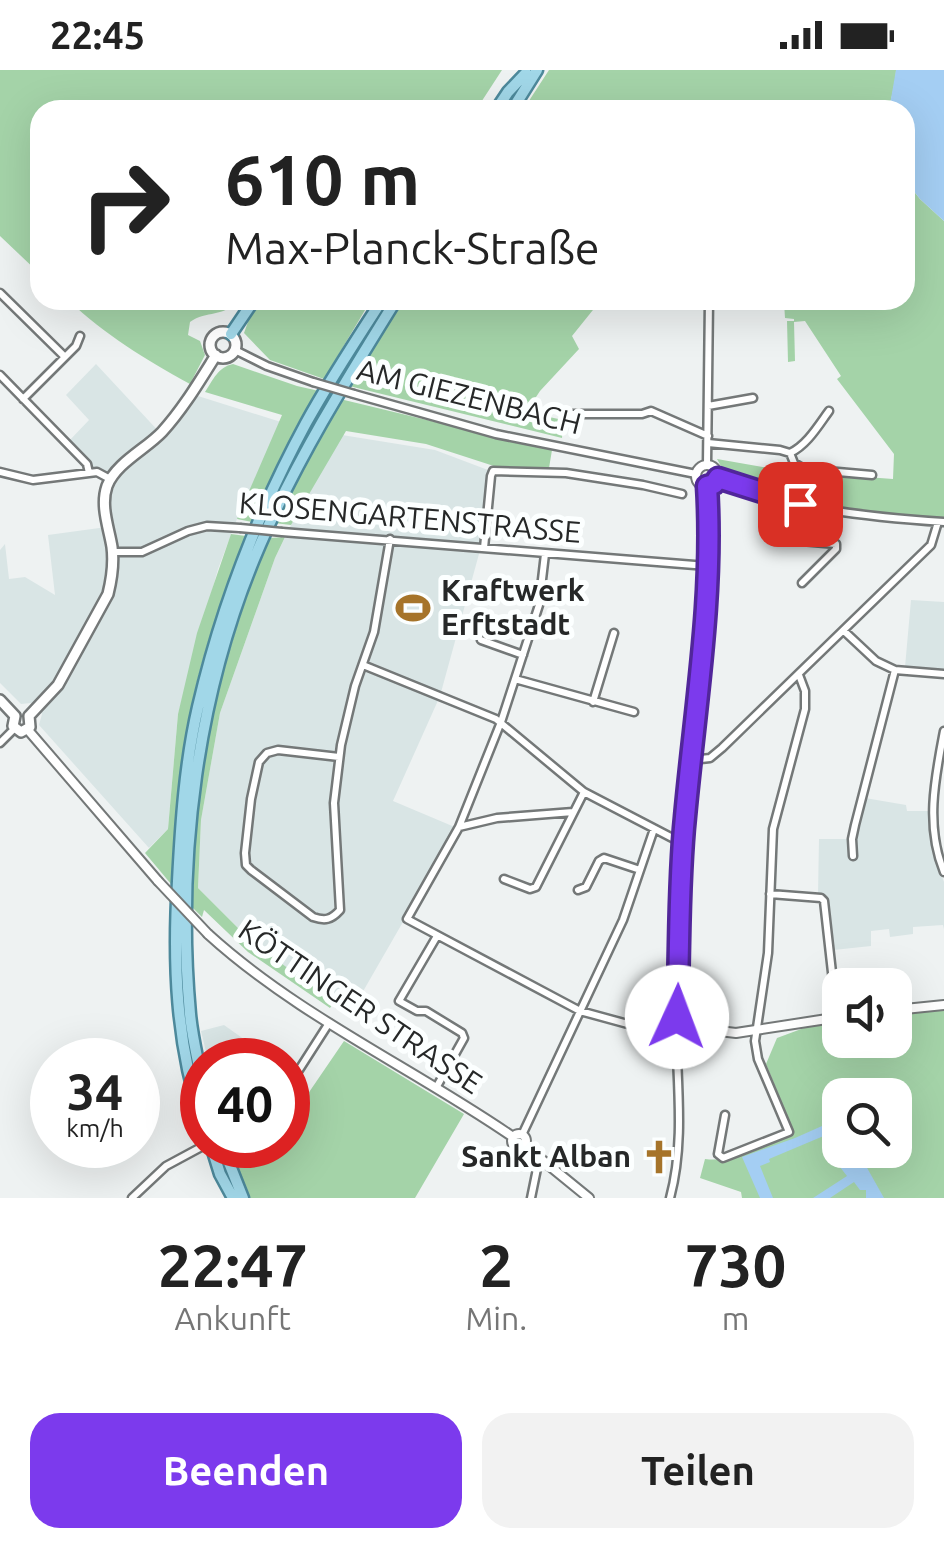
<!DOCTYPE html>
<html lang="de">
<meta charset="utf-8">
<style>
:root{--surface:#fff;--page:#f2f2f2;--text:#222;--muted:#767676;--accent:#7c3aed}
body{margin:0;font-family:Ubuntu,sans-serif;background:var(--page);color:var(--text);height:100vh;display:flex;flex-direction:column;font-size:38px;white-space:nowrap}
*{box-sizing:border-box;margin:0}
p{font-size:32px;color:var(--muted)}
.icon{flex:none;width:55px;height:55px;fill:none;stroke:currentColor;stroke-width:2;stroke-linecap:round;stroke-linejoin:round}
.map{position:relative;height:1128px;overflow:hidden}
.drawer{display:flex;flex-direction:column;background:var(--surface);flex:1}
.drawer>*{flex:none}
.top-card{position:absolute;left:30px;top:30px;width:885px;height:210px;border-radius:30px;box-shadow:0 10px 40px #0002;background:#fff;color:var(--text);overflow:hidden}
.tools{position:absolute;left:822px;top:898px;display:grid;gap:20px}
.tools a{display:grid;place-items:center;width:90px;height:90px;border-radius:20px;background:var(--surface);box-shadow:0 10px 40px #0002;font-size:50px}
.speed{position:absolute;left:30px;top:968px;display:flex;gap:20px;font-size:50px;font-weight:700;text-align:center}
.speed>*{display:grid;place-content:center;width:130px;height:130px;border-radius:50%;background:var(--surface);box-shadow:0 10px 40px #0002;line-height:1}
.speed small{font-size:25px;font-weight:400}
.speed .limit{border:15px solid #d22;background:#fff;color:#111}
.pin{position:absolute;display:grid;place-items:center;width:85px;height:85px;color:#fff;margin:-42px;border-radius:20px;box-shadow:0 5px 15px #0006}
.me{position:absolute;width:110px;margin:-55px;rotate:2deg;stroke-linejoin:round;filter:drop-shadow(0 0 8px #0008)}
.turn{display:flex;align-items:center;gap:35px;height:210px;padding:0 30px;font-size:45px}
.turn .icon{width:130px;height:130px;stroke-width:2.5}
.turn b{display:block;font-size:70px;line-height:85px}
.eta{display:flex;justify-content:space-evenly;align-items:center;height:170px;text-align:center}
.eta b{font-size:60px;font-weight:700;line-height:70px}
.cta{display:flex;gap:20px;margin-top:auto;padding:20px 30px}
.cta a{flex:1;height:115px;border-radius:30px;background:var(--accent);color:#fff;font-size:40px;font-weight:700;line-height:115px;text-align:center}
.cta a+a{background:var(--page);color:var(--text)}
.status{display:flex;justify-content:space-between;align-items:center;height:70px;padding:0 50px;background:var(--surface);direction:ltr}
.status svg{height:28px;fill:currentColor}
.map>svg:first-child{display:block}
.built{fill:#d9e5e5}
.green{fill:#a4d3a8;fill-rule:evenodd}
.water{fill:#a4cef3}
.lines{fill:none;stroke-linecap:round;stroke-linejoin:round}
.minor-casing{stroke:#747878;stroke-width:11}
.tertiary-casing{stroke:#747878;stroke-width:12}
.secondary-casing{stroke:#747878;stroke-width:14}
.primary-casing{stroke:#4d899b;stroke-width:15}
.minor{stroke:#fff;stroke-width:6}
.tertiary{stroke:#fff;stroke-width:8}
.secondary{stroke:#fff;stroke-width:9}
.primary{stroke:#a1d7e8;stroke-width:10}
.minor-bridge-casing{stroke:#747878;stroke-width:11;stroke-linecap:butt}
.tertiary-bridge-casing{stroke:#747878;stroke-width:12;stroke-linecap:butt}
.minor-bridge{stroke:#fff;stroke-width:6}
.tertiary-bridge{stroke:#fff;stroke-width:8}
.route-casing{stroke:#51269a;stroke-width:25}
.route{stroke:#7c3aed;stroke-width:18}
.labels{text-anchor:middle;stroke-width:10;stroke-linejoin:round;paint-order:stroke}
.street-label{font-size:30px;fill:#262828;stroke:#fcffff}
.poi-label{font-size:30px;font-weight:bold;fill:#262828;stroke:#fcffff;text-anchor:start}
</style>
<div class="status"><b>22:45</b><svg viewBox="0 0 49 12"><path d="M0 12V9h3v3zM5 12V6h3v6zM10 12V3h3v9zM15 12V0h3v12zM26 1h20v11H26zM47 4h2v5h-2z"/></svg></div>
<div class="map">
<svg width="944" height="1128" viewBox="0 0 944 1128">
<rect width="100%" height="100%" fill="#eef2f2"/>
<path class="built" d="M96,294L163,366L198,326L281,352L237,449L218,499L178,644L168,759L149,778L39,655L42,644L39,639L31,633L21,634L0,613V480L5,474L9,509L25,507L55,525L48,465L114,456L110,432L114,417L121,405L92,398L89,390L69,371L89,350L66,325Z
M342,365L435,380L488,400L482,473L440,626L393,731L457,758L350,944L251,871L198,818L201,750L220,643L275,488L291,455Z
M911,530L944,532V600L905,597Z
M865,728L906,735L907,741H929L932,778L944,812V859L943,855L913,857V864L890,867L889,859L871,861V876L834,880L829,830L825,826L818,824L819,769H854Z
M224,955L273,990H208L201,961Z"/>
<path class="green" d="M0,0H502L476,40H40V204L0,166Z
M549,0H896C896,12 891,27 889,40H523Z
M905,110L920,129L944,151V448C870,444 796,438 727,407L717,389L786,401L893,409L894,384L837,309L841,306L805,251L794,252L795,291L788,292L787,251H794V249L785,248L784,232L785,230H905Z
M68,230H239C223,248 207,240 190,252L188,265L200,271L205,285L190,314C143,288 107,266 68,230Z
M263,230H371L324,309L270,290L244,263L249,249Z
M404,230H601L572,266L579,279L540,321L526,342L563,350L562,368L349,316Z
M233,294L297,316L319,321L285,380L252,452L237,449L282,345L205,322C213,310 218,297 233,294Z
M340,329L552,380L549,398H500L426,374L346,361L291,455L274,453Z
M231,464L246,466C226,519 205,573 193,629C180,690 175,752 171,814L145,783L168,759L178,644L197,563Z
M285,467L275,488L220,643L201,750L198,818L251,871L334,932L330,938L248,882L204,840L202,847L191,836C192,808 192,779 195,751C206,653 232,559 269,468Z
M944,938V1128H742L741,1122L700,1108L705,1089C735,1093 767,1074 794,1062L766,994L777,968L804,958L840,952V970H895V944ZM840,1025H895V1080H840Z
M344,971L464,1044L415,1128H249L227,1075H238L243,1086L267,1075H288V1053Z"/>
<path class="water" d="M896,0H944V151L920,129L905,110V40H889Z
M831,1052L840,1053V1080H857L884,1128H866V1120H860L854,1112L830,1128H813L847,1106L836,1092L826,1065L769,1089L770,1092L760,1096L773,1128H760L742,1087L795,1068Z"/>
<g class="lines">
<g class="minor-casing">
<path id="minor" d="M0,223L65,287
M235,280L267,296L313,312
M0,305L87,394L89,403
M354,324L496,364L696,404
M23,329L76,276L80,266
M708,336L753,328
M569,344H642L651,341L708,366
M708,373L780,380L790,383L794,393L804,399L872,405
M790,383C807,375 818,356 829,341
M707,394L709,230
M0,402L33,410L97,402L110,409
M718,408C790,439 867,447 944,452
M282,462L707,496
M778,469L836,474V479L802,513
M484,478L491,406L493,401L566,403L643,415L682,424
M113,482H142L188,461L207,456L240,458
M545,484L539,535L501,652L459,757L407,849L580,941L635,956L676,958
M844,561L876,591L895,600L944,604
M481,570L523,585
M363,595L496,649L584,722L682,773
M515,609L634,642
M593,632L614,563
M944,661C935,708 925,756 944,802
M0,673L14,659
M339,687L278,680L267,683L259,692L251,729L245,783L246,795L251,800L313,847C325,851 331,850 340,840L334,733L341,675L355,616L374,562L390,469
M692,690L710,688L722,678L931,475L938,452
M459,757L497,748L573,742
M853,786L852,769L855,755L895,600
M504,809L530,819L536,817L584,722
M578,820L586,817L599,791L604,788L640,800
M770,824L821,828L824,831L837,947
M288,1017L329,953
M436,1018L464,968L462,963L426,941H417L399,931L437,866
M725,1045L718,1084L723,1088L789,1062L758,989L755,971L768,883L773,759L805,639V621L799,605
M522,1065L623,850L654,759
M132,1128L166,1096L205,1075
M531,1128L539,1089
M670,1128C685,1073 677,1014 676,958"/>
</g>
<g class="tertiary-casing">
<path id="tertiary" d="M696 406a11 11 0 1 1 22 0a11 11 0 1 1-22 0Z
M707,417C713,532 693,647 683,762C678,824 680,886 677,947L680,954L685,957L736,963L840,947
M28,660L158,811
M208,864C298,946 413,998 513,1067
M895,940L944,935
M512 1071a7 7 0 1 1 14 0a7 7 0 1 1-14 0Z
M524,1075L589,1128"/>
</g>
<g class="secondary-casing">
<path id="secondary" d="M210 275a13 13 0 1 1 26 0a13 13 0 1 1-26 0Z
M0,630L15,646
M15,646L13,656L21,662L30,657L29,646
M29,646L58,615L108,524C112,508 114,493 112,477C109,458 100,436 107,416C116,393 146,379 162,362C183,339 199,312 216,285"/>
</g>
<g class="primary-casing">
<path id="primary" d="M496,40L508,22L526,3
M512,40L537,0
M231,264L254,230
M202,1012C198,990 192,967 190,944C176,788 197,620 260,475C297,389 347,309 396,230
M202,1051C176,974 173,892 178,811C181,753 185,693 198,637C221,538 258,442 306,353C329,311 356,270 382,230
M211,1075L220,1104L233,1128
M222,1075L243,1128"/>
</g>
<use href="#minor" class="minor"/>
<use href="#tertiary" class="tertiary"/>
<use href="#secondary" class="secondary"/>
<use href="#primary" class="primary"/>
<g class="minor-bridge-casing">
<path id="minor-bridge" d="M313,312L354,324
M240,458L282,462"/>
</g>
<g class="tertiary-bridge-casing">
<path id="tertiary-bridge" d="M158,811L208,864"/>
</g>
<use href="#minor-bridge" class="minor-bridge"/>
<use href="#tertiary-bridge" class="tertiary-bridge"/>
</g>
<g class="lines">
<g class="route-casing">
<path id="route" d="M677,947C680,880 678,814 685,747C695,637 714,527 707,416L714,414L718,408L800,434"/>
</g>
<use href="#route" class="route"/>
</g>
<defs>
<g id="stadium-bare" transform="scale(2.7)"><path d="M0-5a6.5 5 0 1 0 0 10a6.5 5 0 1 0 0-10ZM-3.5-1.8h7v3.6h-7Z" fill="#a6742a" stroke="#fcffff" stroke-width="2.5" paint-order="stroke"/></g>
<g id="church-bare" transform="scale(2.7)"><path d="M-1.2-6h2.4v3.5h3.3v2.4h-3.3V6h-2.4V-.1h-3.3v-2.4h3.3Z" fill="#a6742a" stroke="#fcffff" stroke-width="2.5" paint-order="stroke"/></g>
</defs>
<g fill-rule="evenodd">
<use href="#stadium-bare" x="413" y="538"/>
<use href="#church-bare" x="659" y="1087"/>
</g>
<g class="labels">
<g class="street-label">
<text transform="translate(469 327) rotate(14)" y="10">AM GIEZENBACH</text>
<text transform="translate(410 448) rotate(5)" y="10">KLOSENGARTENSTRASSE</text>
<text transform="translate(360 937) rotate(34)" y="10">KÖTTINGER STRASSE</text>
</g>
<g class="poi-label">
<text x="441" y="531">Kraftwerk<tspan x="441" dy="34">Erftstadt</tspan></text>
<text x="631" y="1097" text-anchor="end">Sankt Alban</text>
</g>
</g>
</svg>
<div class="tools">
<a><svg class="icon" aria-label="sound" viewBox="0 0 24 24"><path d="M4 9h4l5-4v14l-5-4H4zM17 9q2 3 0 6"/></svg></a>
<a><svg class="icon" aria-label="search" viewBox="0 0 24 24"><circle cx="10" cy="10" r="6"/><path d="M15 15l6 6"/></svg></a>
</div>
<div class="speed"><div>34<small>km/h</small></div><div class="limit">40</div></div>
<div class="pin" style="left:800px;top:434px;background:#d93025"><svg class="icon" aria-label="arrive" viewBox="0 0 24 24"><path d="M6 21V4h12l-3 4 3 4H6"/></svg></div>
<svg class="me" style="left:677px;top:947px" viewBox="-20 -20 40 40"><circle r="19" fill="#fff"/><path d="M0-13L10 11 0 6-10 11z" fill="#7c3aed"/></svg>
<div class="top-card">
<div class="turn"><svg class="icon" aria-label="right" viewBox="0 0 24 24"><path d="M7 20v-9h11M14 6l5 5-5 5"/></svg><div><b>610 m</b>Max-Planck-Straße</div></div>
</div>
</div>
<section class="drawer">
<div class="eta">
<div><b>22:47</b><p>Ankunft</p></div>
<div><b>2</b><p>Min.</p></div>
<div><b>730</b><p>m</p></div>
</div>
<div class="cta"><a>Beenden</a><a>Teilen</a></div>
</section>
